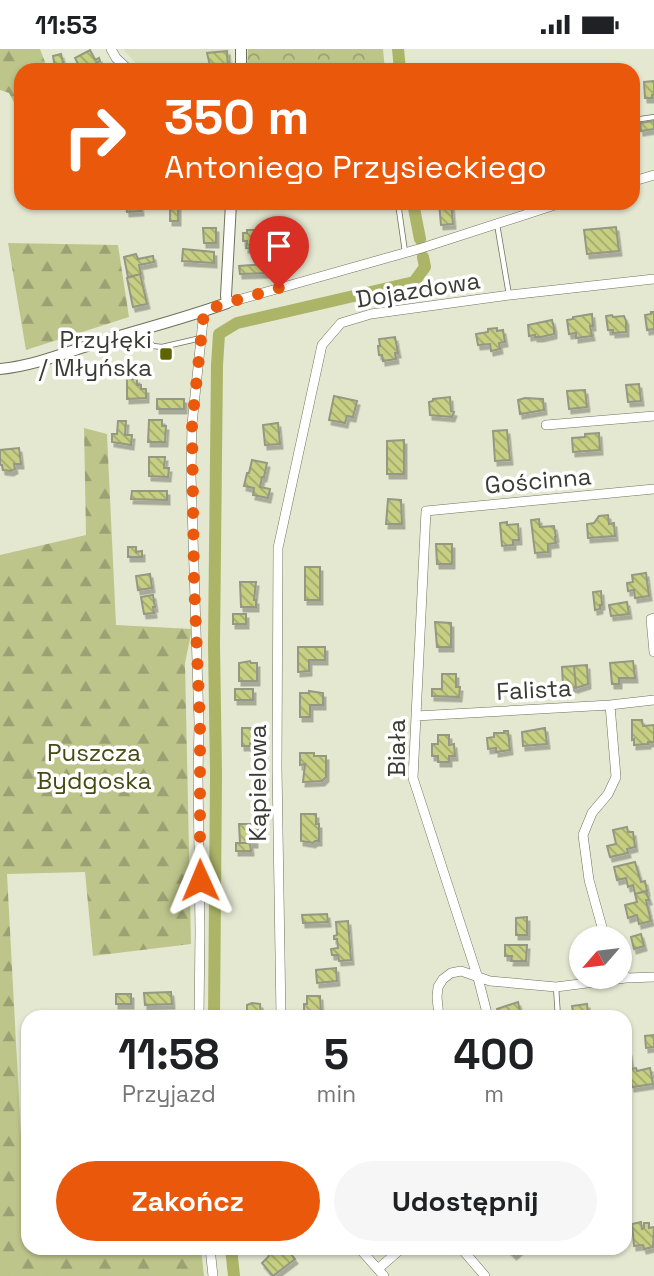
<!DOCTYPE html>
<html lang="pl">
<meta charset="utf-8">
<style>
:root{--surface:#fff;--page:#f6f6f6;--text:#202124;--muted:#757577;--accent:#ea580c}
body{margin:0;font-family:"Space Grotesk",sans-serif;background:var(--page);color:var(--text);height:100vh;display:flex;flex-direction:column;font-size:26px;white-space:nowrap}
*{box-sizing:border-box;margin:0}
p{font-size:23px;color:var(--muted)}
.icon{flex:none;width:38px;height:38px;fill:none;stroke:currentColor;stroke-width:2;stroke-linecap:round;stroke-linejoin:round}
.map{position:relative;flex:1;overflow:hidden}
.drawer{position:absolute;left:21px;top:961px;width:611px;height:245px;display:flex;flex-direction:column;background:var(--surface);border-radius:21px;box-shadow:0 2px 5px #0004}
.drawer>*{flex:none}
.top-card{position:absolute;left:14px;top:14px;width:626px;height:147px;border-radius:21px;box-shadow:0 2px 5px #0004;background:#ea580c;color:#fff;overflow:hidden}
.needle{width:46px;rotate:242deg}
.controls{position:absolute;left:569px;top:877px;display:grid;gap:14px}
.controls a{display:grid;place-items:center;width:63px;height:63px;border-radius:50%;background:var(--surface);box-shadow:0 2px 5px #0004;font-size:35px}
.pin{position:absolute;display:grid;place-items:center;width:60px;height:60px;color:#fff;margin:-72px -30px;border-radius:50% 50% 50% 0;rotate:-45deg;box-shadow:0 0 7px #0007}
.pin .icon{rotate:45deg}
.me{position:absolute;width:77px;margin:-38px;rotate:359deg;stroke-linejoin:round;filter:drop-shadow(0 0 5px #0008)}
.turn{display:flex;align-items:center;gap:24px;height:147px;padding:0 35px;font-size:32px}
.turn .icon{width:91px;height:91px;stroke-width:2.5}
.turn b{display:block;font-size:49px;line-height:60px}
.eta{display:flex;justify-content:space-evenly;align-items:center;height:119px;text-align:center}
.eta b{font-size:42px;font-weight:700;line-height:49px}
.primary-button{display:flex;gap:14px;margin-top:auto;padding:14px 35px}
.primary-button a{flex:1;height:80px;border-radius:42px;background:var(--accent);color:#fff;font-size:28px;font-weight:700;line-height:80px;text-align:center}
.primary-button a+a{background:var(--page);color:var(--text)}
.status{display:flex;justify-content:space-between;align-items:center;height:49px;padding:0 35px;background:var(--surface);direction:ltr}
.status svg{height:19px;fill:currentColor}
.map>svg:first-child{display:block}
.built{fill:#d9ddbf}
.forest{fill:url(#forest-firs)}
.park{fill:url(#park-crowns)}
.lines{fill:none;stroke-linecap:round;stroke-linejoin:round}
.canal{stroke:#acb468;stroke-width:12}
.building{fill:url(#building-back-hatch);stroke:#959882;stroke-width:2;filter:url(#shadow)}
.service-casing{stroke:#6f725e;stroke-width:6}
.minor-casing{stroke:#6f725e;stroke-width:10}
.tertiary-casing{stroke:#6f725e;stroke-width:12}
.service{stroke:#fff;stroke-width:4.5}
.minor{stroke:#fff;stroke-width:9}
.tertiary{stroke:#fff;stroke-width:10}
.route{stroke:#ea580c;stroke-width:12;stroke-dasharray:0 21.6}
.poi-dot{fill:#5e6400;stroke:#fff;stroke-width:2.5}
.labels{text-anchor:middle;stroke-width:7;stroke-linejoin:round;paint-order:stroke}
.street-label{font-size:24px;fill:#3a3b32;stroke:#fff}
.poi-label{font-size:24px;fill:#3a3b32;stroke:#fff;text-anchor:end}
.park-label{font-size:24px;fill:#464b11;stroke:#fff}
</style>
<div class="status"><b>11:53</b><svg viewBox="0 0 49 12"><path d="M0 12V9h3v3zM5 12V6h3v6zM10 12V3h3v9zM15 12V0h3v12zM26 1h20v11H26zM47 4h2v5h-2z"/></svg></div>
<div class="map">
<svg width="654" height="1227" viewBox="0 0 654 1227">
<defs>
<pattern id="forest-firs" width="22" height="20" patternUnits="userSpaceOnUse" patternTransform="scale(1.75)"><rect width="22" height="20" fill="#bec58b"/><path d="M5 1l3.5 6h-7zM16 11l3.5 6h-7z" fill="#9ba172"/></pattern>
<pattern id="park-crowns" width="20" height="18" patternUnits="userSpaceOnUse" patternTransform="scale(1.75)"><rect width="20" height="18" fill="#bec58b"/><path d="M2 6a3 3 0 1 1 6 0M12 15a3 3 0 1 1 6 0" fill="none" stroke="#9ba172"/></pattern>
<pattern id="building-back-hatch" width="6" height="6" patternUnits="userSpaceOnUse" patternTransform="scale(1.75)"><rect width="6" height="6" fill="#c7cf82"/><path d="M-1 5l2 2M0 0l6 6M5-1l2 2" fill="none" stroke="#a3a96b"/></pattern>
<filter id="shadow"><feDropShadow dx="2.5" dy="4.5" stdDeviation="0" flood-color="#0004"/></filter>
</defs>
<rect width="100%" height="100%" fill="#e5e8d1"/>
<path class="built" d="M123,0H229L233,13L232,21H142Z"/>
<path class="forest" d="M0,0H40L48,21H21V66L9,44L0,41Z
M8,194L118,196L129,268L26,301Z
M84,379L107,385L116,576L192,580L185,614L191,895L93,907L85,823L7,825L24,1143L28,1144V1199H201L204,1227H0V506L86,486Z"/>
<path class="park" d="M248,0H383L385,21H247Z"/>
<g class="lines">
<path class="canal" d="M398,0L400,21
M413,154L420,190
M214,968L216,725L214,595L217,316L219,285L237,274L414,233L425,218L423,208
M231,1199L234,1227"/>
</g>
<path class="building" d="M90,1L95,11L99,9L100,12L96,14L99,20L81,21L75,9Z
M227,2L228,21H211L207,4Z
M61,5L64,18L55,19L53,7Z
M654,32V46H652V49H645L644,33Z
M654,72V80L641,82L640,74Z
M126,154H140L141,162L127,163Z
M170,154H178V172H170Z
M439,154H451L453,175L441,176Z
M616,178L619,202L587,205L584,181Z
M203,179H216V194H204Z
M247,181H256L255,200L246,199L247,192H243V184H247Z
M300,190L303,200L296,202V204L283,207L279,194Z
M270,199V209L256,210L255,204L261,203V200Z
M183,200L214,203V214L182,212Z
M136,205L138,210L153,207L154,213L139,216L141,225L128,228L124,208Z
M266,215L267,224L240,225L239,217Z
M140,225L147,255L133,258L127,229Z
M651,263H654V281L653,280L647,281L645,266L651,265Z
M592,265L593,277H590L592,287L576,289V284L569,285L567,271L573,270V268Z
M612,266L613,268L624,267L626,272V283L613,284V281H608L606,267Z
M552,271L554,279V285L541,288H535V286L529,287L528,276Z
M497,279V282L503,281L505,293L499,294L500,300L491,302L490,295L478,296L476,285L488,283V280Z
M395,288L398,304H395L396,310L383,312L382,306H379L378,297H380L379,290Z
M127,330H137V336H141V340H146V349L127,350Z
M639,335L641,352L628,353L626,336Z
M585,341L587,358L569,360L567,342Z
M334,347L357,352L353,368L347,367L345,374L329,371Z
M450,348L451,362L454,363L452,368L430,366L429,353L433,352V350Z
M525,349L543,350L544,361L520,365L518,351Z
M157,350H184V360H157Z
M149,371H162V377H166L165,393H148Z
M118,372H126L125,386H132L131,396L112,393V385H117Z
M278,374L280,395L265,396L263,376Z
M507,381L510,411L495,412L493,382Z
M599,384L600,401L573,403L572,389L585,388V385Z
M404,391V425H387V392Z
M19,399L21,415H14L15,420L11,422L3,421L2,416H0V401Z
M149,408H165L164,419H169L168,428L149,427Z
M252,411L267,414L264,428H262L260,438L270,440L268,449L253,446L254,439L244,437L247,424H249Z
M132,442H167V451L131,450Z
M388,450L401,451L402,475H386Z
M608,466L609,475L614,474L615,487L588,489L587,475L594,474L599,467Z
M539,470L540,478L554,477L556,488H555L556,494L548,495V503L535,504L531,471Z
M507,473V476L518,475L519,491H513V496L502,497L500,474Z
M436,495H452V515H437Z
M128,498H136V503L142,502V508H128Z
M305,518H320V551H305Z
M646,524L649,547L635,549L634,541L628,542L627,534L633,533L632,526Z
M150,525L152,539L138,541L136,527Z
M240,533H256L254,551H256V558H241Z
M601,542L602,556H600V560L595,561L593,543Z
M153,546L155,558H153L154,564L144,565L141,548Z
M627,553L629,565L611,567L609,556Z
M233,565H246V575H233Z
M435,573L451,574V598H437Z
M298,598H325V611H309V622L298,623Z
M250,612L251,614H257V632H239V614Z
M633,612L635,629H619V635H612L610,614Z
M587,616L588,635L576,639L574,617Z
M574,617L576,639L563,637L562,618Z
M442,625H456V638H460L459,648L432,647V640H442Z
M235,640H253V651H235Z
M309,642L323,644V656H310V668H300V644H309Z
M632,671H642L643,677L654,676V693H648V695L634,696V690L632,691Z
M242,679H260V694H250V697H242Z
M545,679L547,695L523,697L522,683Z
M504,682H508L510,701L496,703V699L488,700L487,689L494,688V684H504Z
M438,686H449V696L454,695L455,707H449V713H438V707H432V695H438Z
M300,704H314V707H326V728L322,732L303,733L305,715L300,716Z
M301,765H316V775H319V792H315L313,794L301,792Z
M239,775H255V780H258V788H255V794H240Z
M627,778L628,783H633L635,798L627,800L628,804L610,808L607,797L616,795L613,781Z
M236,794H250L251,802H236Z
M635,813L641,833L645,832L647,842L635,845L633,836L628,838L626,829L617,831L614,818Z
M646,842L649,851H646L651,872L639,875L637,866L628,869L625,856L637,853L635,845Z
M327,865L328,873L303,874L302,866Z
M527,868V886H516V869Z
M348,872L351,911L339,912L338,906H332L331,900L338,899L337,890H334V887L337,886L336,873Z
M641,885L644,897L634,900L631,888Z
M505,896H527L526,912H511L512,907H505Z
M336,919L337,932L317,934L316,921Z
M171,943L172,955L145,956L144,944Z
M116,945H131V955H116Z
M307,947H320L321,964H316V968H304V955H307Z
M518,953L520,962L518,963L519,968H499L497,960Z
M252,954L260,955L261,968H244V963H247V956Z
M587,955L588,965L574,967L572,957Z
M654,986V998L646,999L645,987Z
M629,1003L631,1018L625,1019V1004Z
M636,1019L637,1022L650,1019L653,1035L632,1038L629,1020Z
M641,1173L642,1180L644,1179V1174H649V1179L654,1178L653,1198L644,1200L643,1196L634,1197L632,1175Z
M280,1199H286L295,1210L273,1227L262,1214L269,1207L268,1205L275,1200L276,1202Z
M507,1199H522L514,1206Z"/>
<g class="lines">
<g class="service-casing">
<path id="service" d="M634,71L654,68
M398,154L405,203
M497,175L509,246
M145,281L146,289L153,297L162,298L201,289
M556,938L558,968"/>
</g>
<g class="minor-casing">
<path id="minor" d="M111,0L116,9L129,21
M634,132L654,126
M227,254L422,199L561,154
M546,376L654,367
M654,569L651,570L654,603
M416,667L610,656L654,651
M605,889L589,831L583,786L592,764L608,745L616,728L610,656
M620,916L626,929
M199,968L200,883L198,727L199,674L191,426L192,375L204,262
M281,968L277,718L278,499L322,296L341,274L371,265L510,246L654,230
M439,968L437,948L438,938L443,930L451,924L461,922L490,932L556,938L626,929L654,928
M488,968L478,929L413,729L426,462L654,440
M210,1199L213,1227
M359,1199L384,1227
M461,1199L485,1227
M378,1220L402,1199"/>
</g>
<g class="tertiary-casing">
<path id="tertiary" d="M241,0V21
M0,320C32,317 62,305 93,295C138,281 183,270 227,254L226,247L231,154"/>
</g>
<use href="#service" class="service"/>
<use href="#minor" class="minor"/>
<use href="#tertiary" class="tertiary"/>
</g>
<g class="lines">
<path class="route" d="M200,831V674L194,532L192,375L204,262L227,254L279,239"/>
</g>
<rect class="poi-dot" x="159" y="298" width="14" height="14" rx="3.5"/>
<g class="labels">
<g class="street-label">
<text transform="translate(418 241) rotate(-9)" y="8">Dojazdowa</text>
<text transform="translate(538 432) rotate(-5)" y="8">Gościnna</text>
<text transform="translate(534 641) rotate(-3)" y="8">Falista</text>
<text transform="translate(397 699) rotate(-90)" y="8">Biała</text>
<text transform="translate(258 734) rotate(-90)" y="8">Kąpielowa</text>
</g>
<g class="poi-label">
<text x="152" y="299">Przyłęki<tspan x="152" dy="28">/ Młyńska</tspan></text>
</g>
<g class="park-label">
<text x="94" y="712">Puszcza<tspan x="94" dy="28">Bydgoska</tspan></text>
</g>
</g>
</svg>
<div class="controls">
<a><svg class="needle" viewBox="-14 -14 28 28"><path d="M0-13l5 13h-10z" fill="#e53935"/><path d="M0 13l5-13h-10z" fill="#757577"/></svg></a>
</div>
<div class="pin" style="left:279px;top:239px;background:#d93025"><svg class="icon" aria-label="arrive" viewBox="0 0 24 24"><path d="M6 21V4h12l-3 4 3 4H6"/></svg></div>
<svg class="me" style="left:200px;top:831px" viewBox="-20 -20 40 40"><path d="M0-17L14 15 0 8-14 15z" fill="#ea580c" stroke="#fff" stroke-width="4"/></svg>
<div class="top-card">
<div class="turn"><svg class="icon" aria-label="right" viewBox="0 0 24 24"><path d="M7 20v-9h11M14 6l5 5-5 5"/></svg><div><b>350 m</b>Antoniego Przysieckiego</div></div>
</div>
<section class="drawer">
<div class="eta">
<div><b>11:58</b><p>Przyjazd</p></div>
<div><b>5</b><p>min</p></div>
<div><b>400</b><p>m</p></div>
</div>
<div class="primary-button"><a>Zakończ</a><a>Udostępnij</a></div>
</section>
</div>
